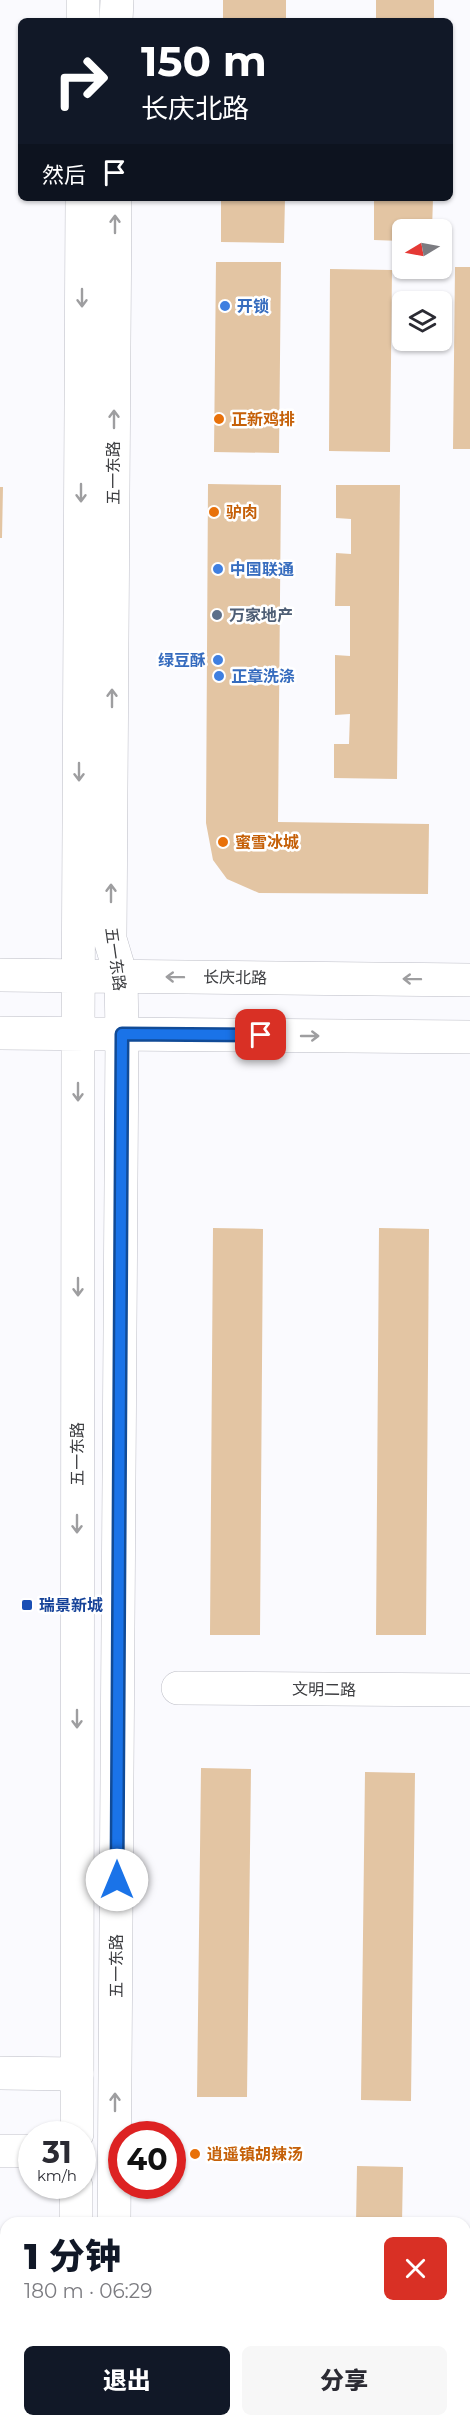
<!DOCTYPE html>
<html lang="zh">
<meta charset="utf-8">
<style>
:root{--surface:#fff;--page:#f7f7f7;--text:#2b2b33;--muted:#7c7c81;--accent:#111827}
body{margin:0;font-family:Montserrat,"Noto Sans SC",sans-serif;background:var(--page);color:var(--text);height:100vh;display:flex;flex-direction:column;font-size:22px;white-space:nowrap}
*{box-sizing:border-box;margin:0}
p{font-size:20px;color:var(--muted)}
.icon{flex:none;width:33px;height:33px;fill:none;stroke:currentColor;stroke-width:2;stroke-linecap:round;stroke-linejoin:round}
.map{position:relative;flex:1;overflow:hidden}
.side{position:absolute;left:0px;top:2217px;width:471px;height:210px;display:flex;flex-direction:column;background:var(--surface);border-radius:18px 18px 0 0;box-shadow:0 2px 4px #0004}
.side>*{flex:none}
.guide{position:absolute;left:18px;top:18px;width:435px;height:183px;border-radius:9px;box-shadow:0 2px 4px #0004;background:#111827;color:#fff;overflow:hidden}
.needle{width:39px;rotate:260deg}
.controls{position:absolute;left:392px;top:219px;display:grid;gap:12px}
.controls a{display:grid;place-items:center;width:60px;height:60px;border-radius:9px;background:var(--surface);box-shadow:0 2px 4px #0004;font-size:30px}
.speed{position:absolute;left:18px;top:2121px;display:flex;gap:12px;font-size:30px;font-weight:700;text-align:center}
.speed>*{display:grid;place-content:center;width:78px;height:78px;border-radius:50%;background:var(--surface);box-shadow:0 2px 4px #0004;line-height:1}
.speed small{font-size:15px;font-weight:400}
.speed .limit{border:9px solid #d22;background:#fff;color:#111}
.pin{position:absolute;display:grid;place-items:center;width:51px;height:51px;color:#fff;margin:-26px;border-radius:12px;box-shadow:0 3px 9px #0006}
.me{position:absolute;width:66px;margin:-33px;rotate:0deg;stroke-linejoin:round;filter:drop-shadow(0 0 4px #0008)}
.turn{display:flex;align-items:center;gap:21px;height:126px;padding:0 24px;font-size:27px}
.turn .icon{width:78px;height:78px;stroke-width:2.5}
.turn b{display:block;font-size:42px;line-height:51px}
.then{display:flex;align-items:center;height:57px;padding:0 24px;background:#0003;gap:12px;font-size:22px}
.round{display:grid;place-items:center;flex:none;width:63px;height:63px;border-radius:9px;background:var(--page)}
.headline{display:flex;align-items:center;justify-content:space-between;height:102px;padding:0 24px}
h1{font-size:36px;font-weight:800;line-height:45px;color:var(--accent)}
.action{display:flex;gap:12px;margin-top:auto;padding:12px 24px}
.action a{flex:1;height:69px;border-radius:9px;background:var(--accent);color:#fff;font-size:24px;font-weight:800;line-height:69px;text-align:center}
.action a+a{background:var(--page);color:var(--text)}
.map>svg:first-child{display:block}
.building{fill:#e3c5a3}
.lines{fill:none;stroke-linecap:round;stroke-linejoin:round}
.street-casing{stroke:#bcbdc6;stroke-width:34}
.secondary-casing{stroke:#bcbdc6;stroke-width:34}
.street{stroke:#fff;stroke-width:33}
.secondary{stroke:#fff;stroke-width:33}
.oneway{stroke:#9e9ea0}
.route-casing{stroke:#114b97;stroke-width:15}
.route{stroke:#1a73e8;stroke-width:10}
.shop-dot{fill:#3f7fe0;stroke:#fff;stroke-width:2}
.food-dot{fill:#e8710a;stroke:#fff;stroke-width:2}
.service-dot{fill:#5c6f8a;stroke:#fff;stroke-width:2}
.transit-dot{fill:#1a4fb4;stroke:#fff;stroke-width:2}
.labels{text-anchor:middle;stroke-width:5;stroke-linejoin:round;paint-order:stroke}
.shop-label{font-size:16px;font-weight:bold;fill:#366cbe;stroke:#fff;text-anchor:start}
.food-label{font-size:16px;font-weight:bold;fill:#c56008;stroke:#fff;text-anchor:start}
.street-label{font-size:16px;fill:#3c3d40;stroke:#fff}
.service-label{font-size:16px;font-weight:bold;fill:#4e5e75;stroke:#fff;text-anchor:start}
.transit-label{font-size:16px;font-weight:bold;fill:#164399;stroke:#fff;text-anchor:start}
</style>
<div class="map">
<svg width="470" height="2427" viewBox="0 0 470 2427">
<rect width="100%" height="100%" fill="#fafafe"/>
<path class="building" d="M223,0H286V21H223Z
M376,0H434V21H376Z
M221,198H285L284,243L221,242Z
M374,198H433L432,230H402V241L374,240Z
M216,262H281L279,453L214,452Z
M455,267H470V449H453Z
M330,269L392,270L390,452L329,451Z
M208,484L281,485L278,822L429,824L428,894L259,893L227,879L213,860L206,823Z
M336,485H400L397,779L334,778V744H349L350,714L335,715V655L350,656V606H335L336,553L351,554V519L336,518Z
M0,487H3L2,538H0Z
M213,1228L263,1229L260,1635H210Z
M379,1228L429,1229L426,1635H376Z
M201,1768L251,1769L247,2097H197Z
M365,1772L415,1773L411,2101L361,2100Z
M357,2166L403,2167L402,2223H356Z
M195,2421H249L248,2427H195Z"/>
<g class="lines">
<g class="street-casing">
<path id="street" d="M178,1688L470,1690
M0,2073L77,2074
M0,2151H32"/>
</g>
<g class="secondary-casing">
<path id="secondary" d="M83,21V0
M116,21L117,0
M0,975L470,980
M0,1033L470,1037
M77,2134L78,1034L82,198
M76,2223V2186
M114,2223L122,1034L121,976L110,939L115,198
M73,2427V2421
M112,2427L113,2421"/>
</g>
<use href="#street" class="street"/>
<use href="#secondary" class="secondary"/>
</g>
<defs><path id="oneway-shaft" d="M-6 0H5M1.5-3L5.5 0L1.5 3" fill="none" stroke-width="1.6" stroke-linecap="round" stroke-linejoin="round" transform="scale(1.5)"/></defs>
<g class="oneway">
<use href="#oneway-shaft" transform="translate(115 224) rotate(-90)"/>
<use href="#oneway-shaft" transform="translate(82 298) rotate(90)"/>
<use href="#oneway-shaft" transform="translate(114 419) rotate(-90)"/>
<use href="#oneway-shaft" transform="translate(81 493) rotate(90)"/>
<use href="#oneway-shaft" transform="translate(112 698) rotate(-90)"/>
<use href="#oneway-shaft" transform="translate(79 772) rotate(90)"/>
<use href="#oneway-shaft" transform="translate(111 893) rotate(-90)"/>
<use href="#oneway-shaft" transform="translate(175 977) rotate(-179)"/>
<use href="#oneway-shaft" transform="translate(412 979) rotate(-179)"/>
<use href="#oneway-shaft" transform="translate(310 1036)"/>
<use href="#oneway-shaft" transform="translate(78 1092) rotate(90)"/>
<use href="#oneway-shaft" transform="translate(78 1287) rotate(90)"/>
<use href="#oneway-shaft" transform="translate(77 1524) rotate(90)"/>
<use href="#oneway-shaft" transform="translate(77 1719) rotate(90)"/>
<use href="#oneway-shaft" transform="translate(115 2102) rotate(-90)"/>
</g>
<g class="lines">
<g class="route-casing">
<path id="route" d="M117,1880L122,1034L261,1035"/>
</g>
<use href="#route" class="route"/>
</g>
<g class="shop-dot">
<circle cx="225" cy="306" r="6"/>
<circle cx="218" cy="569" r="6"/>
<circle cx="218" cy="660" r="6"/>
<circle cx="219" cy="676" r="6"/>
</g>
<g class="food-dot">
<circle cx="219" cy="419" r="6"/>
<circle cx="214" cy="512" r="6"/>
<circle cx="223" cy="842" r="6"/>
<circle cx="195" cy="2154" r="6"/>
</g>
<circle class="service-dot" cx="217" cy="615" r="6"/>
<rect class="transit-dot" x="21" y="1599" width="12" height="12" rx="3"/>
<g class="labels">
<g class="shop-label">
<text x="237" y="312">开锁</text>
<text x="230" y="575">中国联通</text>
<text x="206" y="666" text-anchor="end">绿豆酥</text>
<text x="231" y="682">正章洗涤</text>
</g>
<g class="food-label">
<text x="231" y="425">正新鸡排</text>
<text x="226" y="518">驴肉</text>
<text x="235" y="848">蜜雪冰城</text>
<text x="207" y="2160">逍遥镇胡辣汤</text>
</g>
<g class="street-label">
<text transform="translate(113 473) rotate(-90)" y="6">五一东路</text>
<text transform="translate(116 959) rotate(82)" y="6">五一东路</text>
<text transform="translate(235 977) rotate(1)" y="6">长庆北路</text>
<text transform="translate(77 1454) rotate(-90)" y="6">五一东路</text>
<text transform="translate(324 1689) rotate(1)" y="6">文明二路</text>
<text transform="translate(116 1966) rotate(-90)" y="6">五一东路</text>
</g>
<g class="service-label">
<text x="229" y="621">万家地产</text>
</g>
<g class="transit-label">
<text x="39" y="1611">瑞景新城</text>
</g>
</g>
</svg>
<div class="controls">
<a><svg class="needle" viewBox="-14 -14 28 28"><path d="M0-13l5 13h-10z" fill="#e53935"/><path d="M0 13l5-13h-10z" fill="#7c7c81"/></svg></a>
<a><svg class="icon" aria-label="layers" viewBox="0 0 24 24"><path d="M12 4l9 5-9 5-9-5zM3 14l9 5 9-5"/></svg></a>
</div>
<div class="speed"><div>31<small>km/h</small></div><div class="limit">40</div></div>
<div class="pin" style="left:261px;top:1035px;background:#d93025"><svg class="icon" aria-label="arrive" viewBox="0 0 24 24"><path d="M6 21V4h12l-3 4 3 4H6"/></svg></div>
<svg class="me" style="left:117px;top:1880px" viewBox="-20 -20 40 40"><circle r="19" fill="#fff"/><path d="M0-13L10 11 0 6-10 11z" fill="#1a73e8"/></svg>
<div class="guide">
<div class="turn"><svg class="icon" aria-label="right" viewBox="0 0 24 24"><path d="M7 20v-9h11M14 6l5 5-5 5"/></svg><div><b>150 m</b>长庆北路</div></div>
<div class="then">然后<svg class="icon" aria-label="arrive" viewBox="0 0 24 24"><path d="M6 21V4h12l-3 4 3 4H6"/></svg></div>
</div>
<section class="side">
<div class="headline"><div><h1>1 分钟</h1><p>180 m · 06:29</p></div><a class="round" style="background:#d93025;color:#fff"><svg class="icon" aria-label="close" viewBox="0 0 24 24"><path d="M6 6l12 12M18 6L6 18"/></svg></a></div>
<div class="action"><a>退出</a><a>分享</a></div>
</section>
</div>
